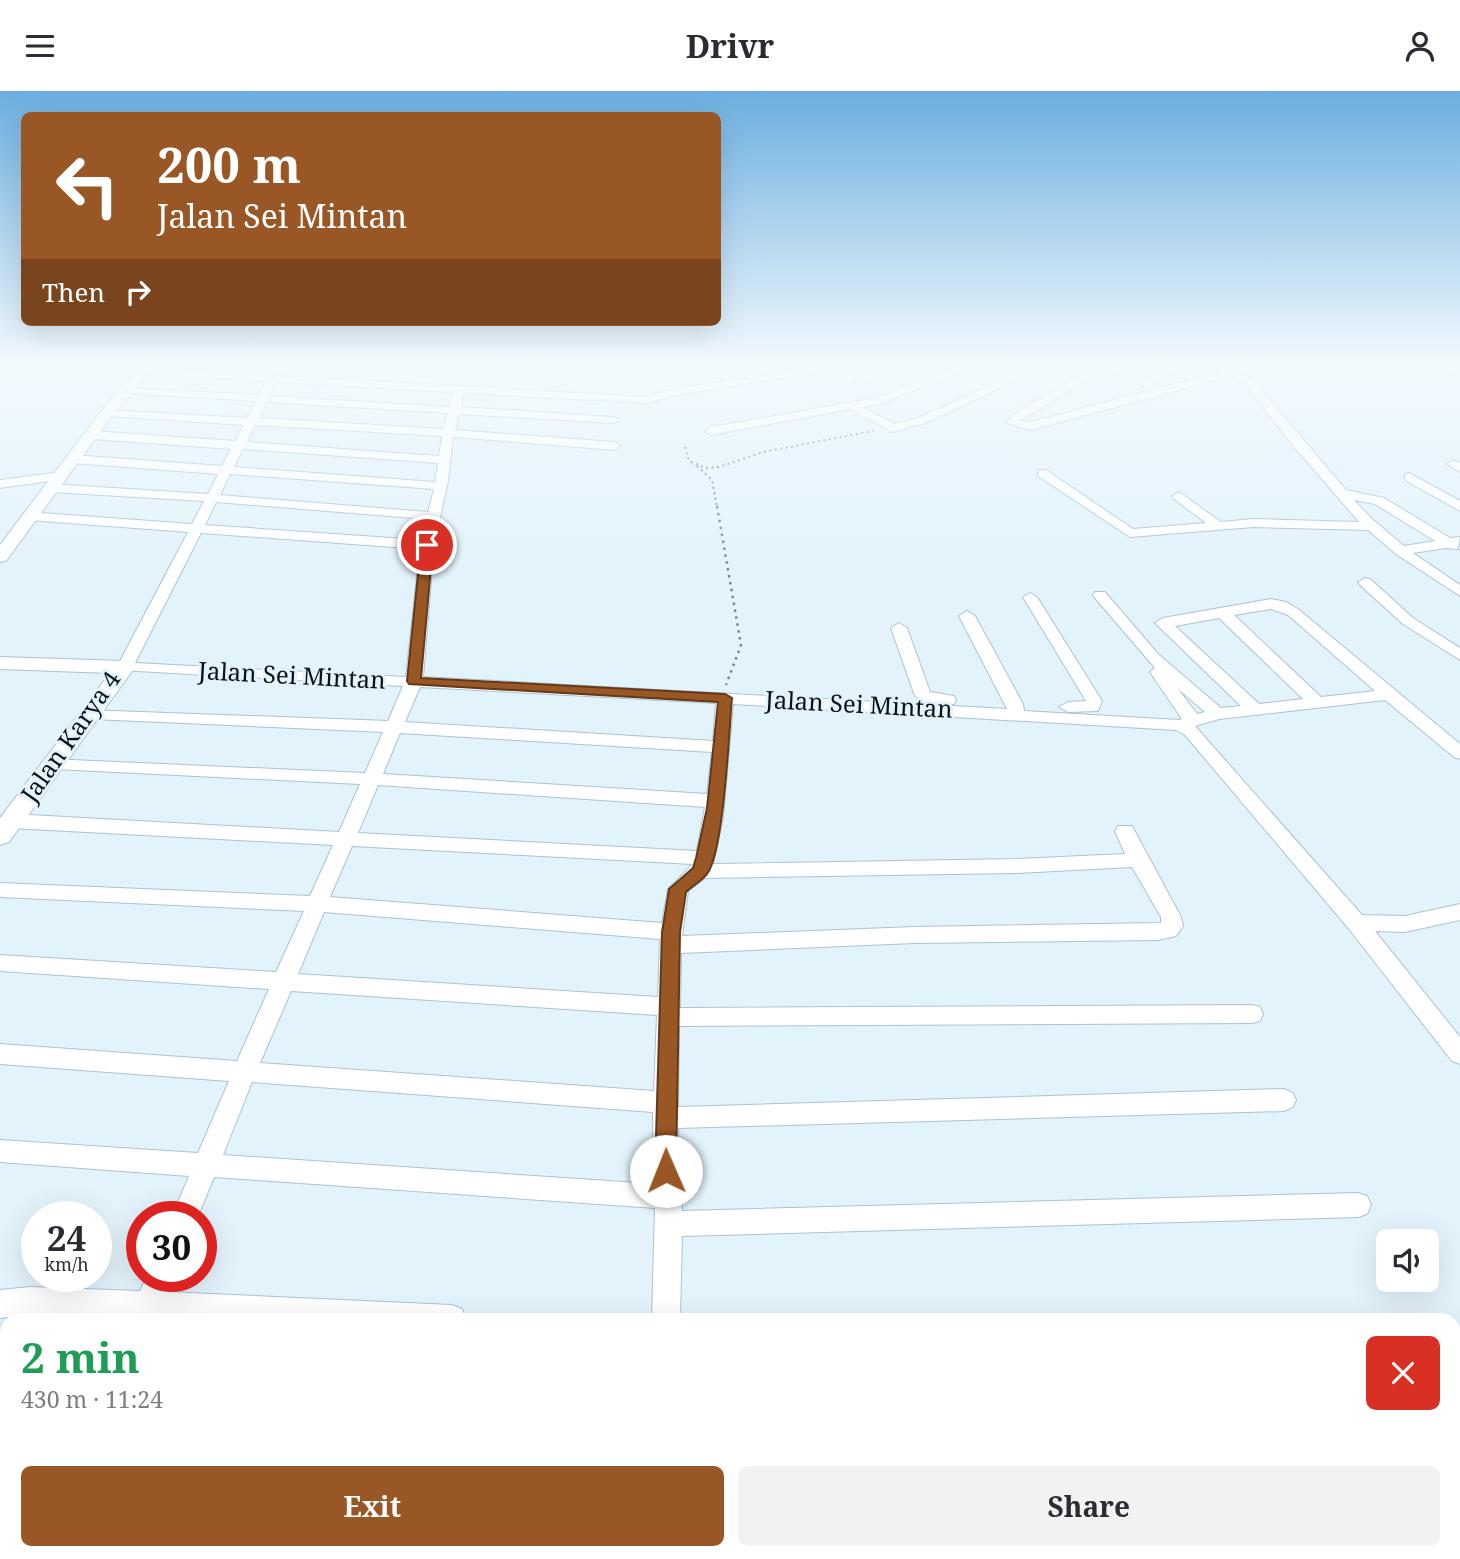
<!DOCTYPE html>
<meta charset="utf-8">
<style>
:root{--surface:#fff;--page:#f2f2f3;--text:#2b2b33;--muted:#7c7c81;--accent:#995726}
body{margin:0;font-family:"Noto Serif",serif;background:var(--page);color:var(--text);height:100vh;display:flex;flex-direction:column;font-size:26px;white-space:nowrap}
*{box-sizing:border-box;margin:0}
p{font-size:23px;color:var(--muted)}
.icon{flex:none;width:38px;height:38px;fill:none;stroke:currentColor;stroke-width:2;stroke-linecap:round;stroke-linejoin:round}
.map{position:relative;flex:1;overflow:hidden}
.drawer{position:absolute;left:0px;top:1222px;width:1461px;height:247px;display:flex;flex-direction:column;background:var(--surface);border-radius:21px 21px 0 0;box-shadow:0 7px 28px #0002}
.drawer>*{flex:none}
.hud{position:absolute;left:21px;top:21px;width:700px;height:214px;border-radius:10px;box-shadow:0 7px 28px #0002;background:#995726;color:#fff;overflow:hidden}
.tools{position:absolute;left:1376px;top:1138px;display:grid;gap:14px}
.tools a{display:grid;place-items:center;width:63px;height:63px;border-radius:10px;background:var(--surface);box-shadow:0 7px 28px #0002;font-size:35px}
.speed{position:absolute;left:21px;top:1110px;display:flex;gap:14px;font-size:35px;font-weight:700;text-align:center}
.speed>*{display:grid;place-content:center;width:91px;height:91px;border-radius:50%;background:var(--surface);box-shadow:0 7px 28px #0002;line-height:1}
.speed small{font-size:18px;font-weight:400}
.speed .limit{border:10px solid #d22;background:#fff;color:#111}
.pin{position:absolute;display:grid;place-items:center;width:60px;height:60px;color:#fff;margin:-30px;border:4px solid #fff;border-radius:50%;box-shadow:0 2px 7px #0007}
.me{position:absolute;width:77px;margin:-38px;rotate:359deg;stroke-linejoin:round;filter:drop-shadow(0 0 5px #0008)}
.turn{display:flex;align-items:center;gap:24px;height:147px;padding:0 21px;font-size:32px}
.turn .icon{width:91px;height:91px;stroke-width:2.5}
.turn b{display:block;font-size:49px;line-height:60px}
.then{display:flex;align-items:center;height:66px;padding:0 21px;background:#0003;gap:14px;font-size:26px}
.round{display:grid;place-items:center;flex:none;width:74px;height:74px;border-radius:10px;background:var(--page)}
.overview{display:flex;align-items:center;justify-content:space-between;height:119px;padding:0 21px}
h1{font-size:42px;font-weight:700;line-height:52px;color:#1e9e55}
.cta{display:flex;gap:14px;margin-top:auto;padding:14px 21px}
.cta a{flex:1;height:80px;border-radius:10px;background:var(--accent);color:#fff;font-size:28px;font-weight:700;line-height:80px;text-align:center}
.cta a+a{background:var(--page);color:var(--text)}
header{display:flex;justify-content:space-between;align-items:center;height:91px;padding:0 21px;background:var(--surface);font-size:32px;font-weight:700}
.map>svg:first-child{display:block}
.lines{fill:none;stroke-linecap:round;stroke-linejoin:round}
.minor-casing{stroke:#aac3d3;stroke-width:2}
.major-casing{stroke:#aac3d3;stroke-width:2}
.path-far1{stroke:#7a878e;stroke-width:2;stroke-dasharray:2 3.5;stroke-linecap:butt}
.path{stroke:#7a878e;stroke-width:2.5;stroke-dasharray:2.5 4.5;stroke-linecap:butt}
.minor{fill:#fff;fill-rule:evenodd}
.major{fill:#fff;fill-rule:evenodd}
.route{fill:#995726;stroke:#633919;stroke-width:2}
.labels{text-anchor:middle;stroke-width:6;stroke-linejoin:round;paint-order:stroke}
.street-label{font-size:24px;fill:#0a1318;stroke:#e3f3fc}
</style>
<header><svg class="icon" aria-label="menu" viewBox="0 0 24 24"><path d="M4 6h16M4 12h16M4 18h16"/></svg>Drivr<svg class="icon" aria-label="person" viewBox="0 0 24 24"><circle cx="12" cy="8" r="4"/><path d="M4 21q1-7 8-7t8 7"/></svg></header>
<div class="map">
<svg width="1460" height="1468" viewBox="0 0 1460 1468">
<rect width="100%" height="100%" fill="#e3f3fc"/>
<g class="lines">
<g class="minor-casing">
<path id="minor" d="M436,272L542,275L560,272L558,278L542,281L441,275Z
M692,272L710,274L743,272L742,274L719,279C725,282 732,287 739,288C770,288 808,270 837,272L808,283L670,305L649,312L464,302L461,316L613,326L619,329L613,332L459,323L455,339L615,351L621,355L615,359L453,346L448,390L434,454L423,586L1007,618L959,525L967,520L975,525L1023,613L1024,620L1179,629L1182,628L1150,581L1155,577L1095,507L1093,504L1095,501H1105L1158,563L1221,617L1241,615L1155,532L1163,527L1271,508L1286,511L1298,518L1460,653V668L1454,666L1385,609L1219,628L1195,635L1362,824L1405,825L1460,813V829L1405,841L1375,840L1460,946V973L1452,970L1349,838L1185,644L1176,639L733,613L723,726L713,773L1017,768L1125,763L1115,740L1118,735H1132L1181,826L1183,835L1176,845L1158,849L914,852L681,862L680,917L1252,914L1260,916L1263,923L1260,930L1252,932L679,935L678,1016L1284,998L1293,1002L1296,1009L1293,1016L1284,1020L678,1037L682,1120L1358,1102L1367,1105L1371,1114L1367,1123L1358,1126L682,1145L680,1228H652L655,1117L214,1086L198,1125H172L189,1085L0,1071V1049L198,1062L229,990L0,973V953L237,970L269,898L0,880V864L276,881L304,820L0,806V792L310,805L333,754L11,737L4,735L1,730L4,725L11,723L339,741L360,693L55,678L49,676L46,672L49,668L365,682L383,641L92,628L83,623L86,619L388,630L403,595L119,579L117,576L188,441L28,429L21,425L28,421L192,433L204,410L51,401L45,397L51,393L208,403L218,383L72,372L66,368L72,364L222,375L231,358L92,348L86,344L92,340L235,350L244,334L107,325L101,322L107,319L247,327L256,310L125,302L119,299L121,297L259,304L264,290L139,282L138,280L143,277L648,306L668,299L724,290ZM275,291L453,301L449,316L270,305ZM267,311L448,322L443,338L259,327ZM255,334L442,345L439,365L247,351ZM243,358L438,372L435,391L234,376ZM230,383L434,398L428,421L220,404ZM216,411L426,428L421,449L205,434ZM201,442L420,458L406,586L135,572ZM1271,518L1288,524L1375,600L1321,606L1234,524ZM1219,527L1303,608L1259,613L1175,535ZM420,596L716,612L713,650L405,631ZM1178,598L1205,621L1197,623ZM400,642L712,661L707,703L383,683ZM378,694L705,716L697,760L358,742ZM352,755L693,773L668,798L662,832L330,806ZM1132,776L1161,826V832L914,836L682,845L688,800L705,787L1017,782ZM324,821L660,848L658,906L298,883ZM291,900L657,924L654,1000L260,972ZM252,991L653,1021L654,1093L223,1064Z
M899,272H912L862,293L853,291Z
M969,272H983L883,312L863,316L894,333L918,327L1040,272H1053L926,332L892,341L851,318L711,344L705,340L711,336L876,307Z
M1101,272H1113L1163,296L1188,290L1155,272H1168L1199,287L1222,281L1209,272H1221L1233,278L1256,272H1272L1271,274L1241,282L1252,288L1346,399L1384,407L1450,447L1460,446L1458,458L1446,457L1413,462L1460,494V505L1396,463L1368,439L1253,436L1130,446L1038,385V379H1046L1133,438L1206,432L1174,408L1172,405L1179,401L1221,431L1253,428L1359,431L1296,358L1244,292L1231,285L1031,339L1007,332L1014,323ZM1107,277L1151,299L1031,331L1020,330ZM1354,409L1375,413L1435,450L1404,455L1372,428Z
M1412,272H1430L1460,278V284Z
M1453,369L1460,372V381L1447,373Z
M60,381L66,385L64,388L0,397V389Z
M1409,382L1460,410V420L1405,389V383Z
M1365,487L1370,488L1413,527L1460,557V569L1403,533L1360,494L1358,491Z
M1030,502L1037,506L1102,610L1098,620L1068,621L1059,616L1068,611L1086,610L1023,506Z
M899,532L907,537L930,601L954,605L956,609L954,613L923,610L915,605L891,537Z
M147,1185H175L168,1201L452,1214L462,1218L466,1228H146L30,1224L0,1227V1199L30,1196L140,1200Z
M1454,1369H1460V1401H1454Z
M651,1461H683L684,1468H650Z
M1190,1461H1223L1225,1468H1191Z"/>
</g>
<g class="major-casing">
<path id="major" d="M140,272H152L148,283L112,325L6,470L0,471V454L102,319L137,279Z
M0,566L125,570L132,572L135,576L9,751L0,754V727L110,582L0,578Z
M0,1349L7,1352V1429L0,1426Z
M7,1444V1461H37L38,1468H0V1449Z"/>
</g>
<path class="path-far1" d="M685,356L689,370L705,377L719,376L763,361L873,340
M697,375L712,389L717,416"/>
<path class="path" d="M717,415L741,554L726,594"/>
<use href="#minor" class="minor"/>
<use href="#major" class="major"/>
</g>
<linearGradient id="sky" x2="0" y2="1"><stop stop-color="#6baedf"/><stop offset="0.57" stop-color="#f2fafe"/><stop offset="1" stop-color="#f2fafe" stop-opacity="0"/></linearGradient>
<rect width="1460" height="477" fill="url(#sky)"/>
<path class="route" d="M427,451L433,454L421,587L725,603L732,607C729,640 724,761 707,783C702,790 692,795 686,801L680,841L676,1080L673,1087L666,1089L658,1087L655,1080L662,841L669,798L693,777L696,767L707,717L718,611L409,593L407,590L421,454Z"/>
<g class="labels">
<g class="street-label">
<text transform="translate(292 585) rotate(3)" y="8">Jalan Sei Mintan</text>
<text transform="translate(859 614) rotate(3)" y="8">Jalan Sei Mintan</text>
<text transform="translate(71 646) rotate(-55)" y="8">Jalan Karya 4</text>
</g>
</g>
</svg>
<div class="tools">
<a><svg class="icon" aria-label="sound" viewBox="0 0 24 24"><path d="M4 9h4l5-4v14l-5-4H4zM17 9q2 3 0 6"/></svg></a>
</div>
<div class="speed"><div>24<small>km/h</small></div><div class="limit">30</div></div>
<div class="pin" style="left:427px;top:454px;background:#d93025"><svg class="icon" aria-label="arrive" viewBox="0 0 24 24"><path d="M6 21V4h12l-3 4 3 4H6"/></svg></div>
<svg class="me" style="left:666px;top:1080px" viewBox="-20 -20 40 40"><circle r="19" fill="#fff"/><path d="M0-13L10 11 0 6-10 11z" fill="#995726"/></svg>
<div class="hud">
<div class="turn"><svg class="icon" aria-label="left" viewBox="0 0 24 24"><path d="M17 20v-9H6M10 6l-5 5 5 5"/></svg><div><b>200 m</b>Jalan Sei Mintan</div></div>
<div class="then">Then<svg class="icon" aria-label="right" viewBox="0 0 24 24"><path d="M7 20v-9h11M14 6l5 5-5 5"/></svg></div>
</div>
<section class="drawer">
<div class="overview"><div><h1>2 min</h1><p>430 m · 11:24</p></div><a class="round" style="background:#d93025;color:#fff"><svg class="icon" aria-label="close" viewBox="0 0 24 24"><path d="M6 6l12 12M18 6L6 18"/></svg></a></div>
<div class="cta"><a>Exit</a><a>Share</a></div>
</section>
</div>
